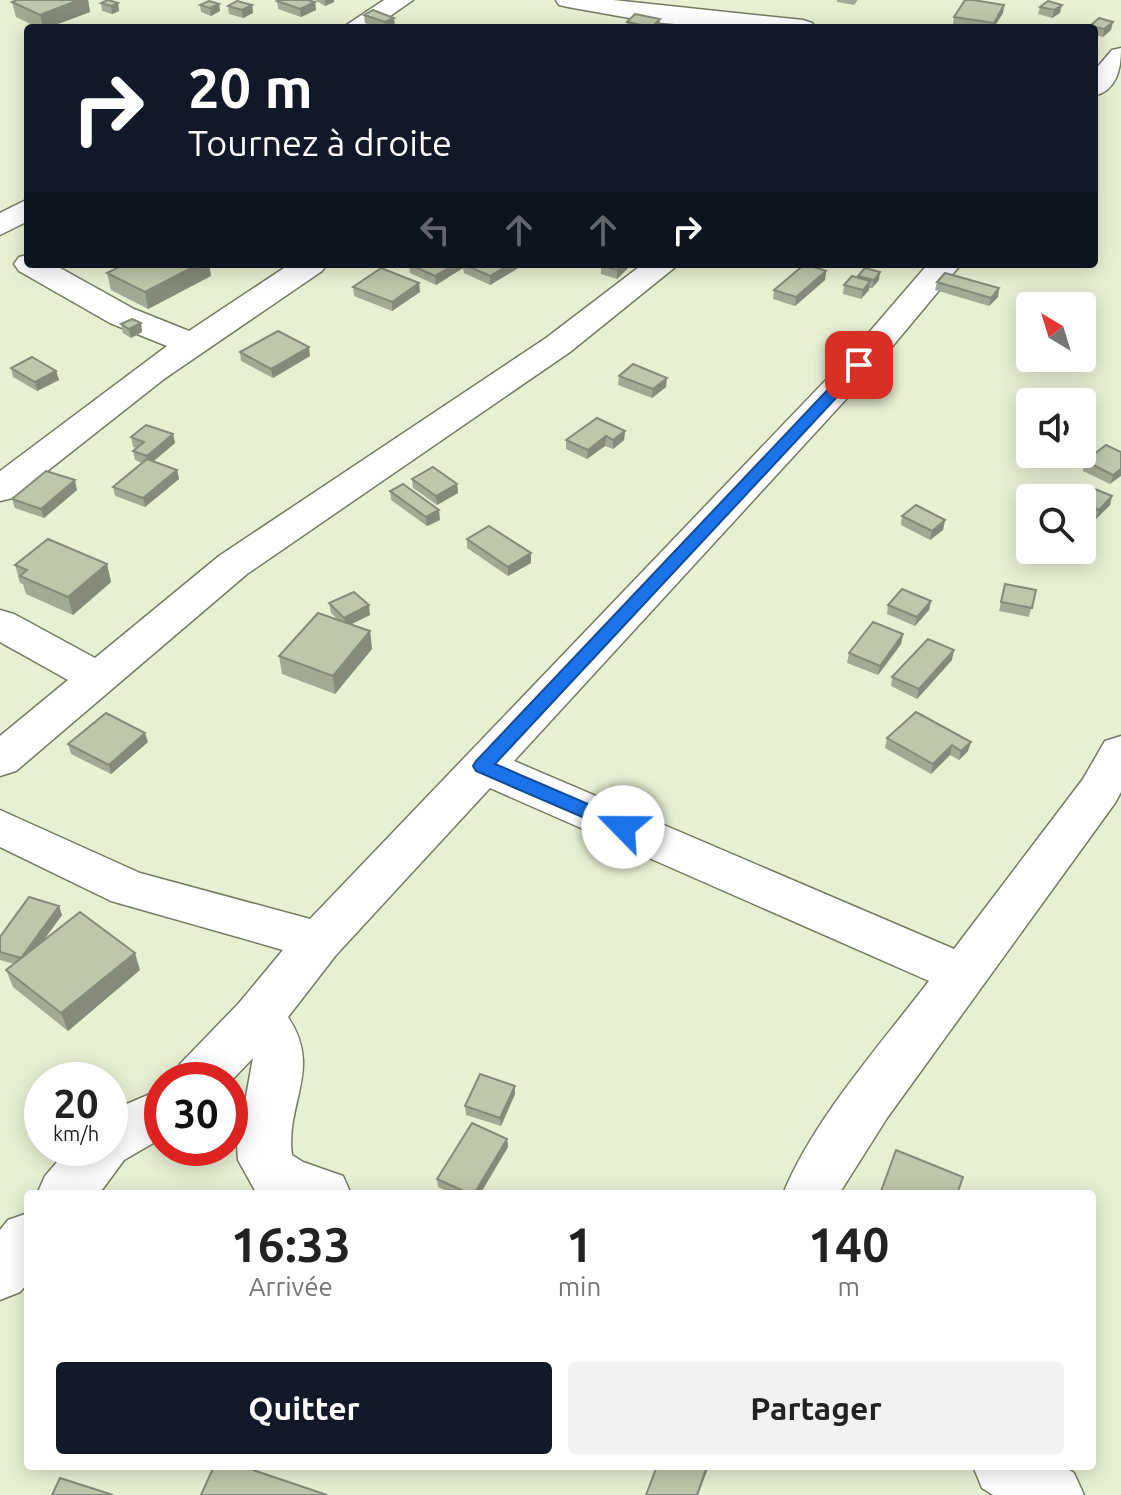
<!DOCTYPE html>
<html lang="fr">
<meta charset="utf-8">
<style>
:root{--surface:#fff;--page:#f2f2f2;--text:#222;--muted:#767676;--accent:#111827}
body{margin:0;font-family:Ubuntu,sans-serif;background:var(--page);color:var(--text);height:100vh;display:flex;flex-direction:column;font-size:30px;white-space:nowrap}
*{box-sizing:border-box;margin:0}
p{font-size:26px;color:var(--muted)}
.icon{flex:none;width:44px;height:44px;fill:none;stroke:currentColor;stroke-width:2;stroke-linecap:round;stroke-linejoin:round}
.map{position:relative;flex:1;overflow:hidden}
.details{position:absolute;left:24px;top:1190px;width:1072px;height:280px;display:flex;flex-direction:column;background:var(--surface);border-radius:8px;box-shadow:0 4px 20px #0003}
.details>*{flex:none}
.banner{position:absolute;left:24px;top:24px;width:1074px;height:244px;border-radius:8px;box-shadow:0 4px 20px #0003;background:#111827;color:#fff;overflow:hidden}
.needle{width:52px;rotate:322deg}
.controls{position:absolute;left:1016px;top:292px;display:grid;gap:16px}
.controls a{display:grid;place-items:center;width:80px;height:80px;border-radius:8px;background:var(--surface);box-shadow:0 4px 20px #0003;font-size:40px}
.speed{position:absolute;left:24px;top:1062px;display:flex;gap:16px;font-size:40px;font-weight:700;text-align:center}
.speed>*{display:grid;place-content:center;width:104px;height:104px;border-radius:50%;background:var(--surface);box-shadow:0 4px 20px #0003;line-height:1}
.speed small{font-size:20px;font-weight:400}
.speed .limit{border:12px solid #d22;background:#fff;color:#111}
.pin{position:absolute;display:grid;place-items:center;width:68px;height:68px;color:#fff;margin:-34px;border-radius:16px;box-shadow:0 4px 12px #0006}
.me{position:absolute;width:88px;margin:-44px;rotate:293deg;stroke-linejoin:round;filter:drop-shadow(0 0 6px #0008)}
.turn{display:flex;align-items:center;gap:28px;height:168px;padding:0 32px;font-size:36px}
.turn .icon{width:104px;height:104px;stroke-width:2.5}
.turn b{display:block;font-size:56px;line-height:68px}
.lanes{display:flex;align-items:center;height:76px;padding:0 32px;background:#0003;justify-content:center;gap:40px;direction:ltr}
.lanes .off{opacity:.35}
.eta{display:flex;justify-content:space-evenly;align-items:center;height:136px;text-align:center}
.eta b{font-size:48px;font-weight:600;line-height:56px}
.primary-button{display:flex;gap:16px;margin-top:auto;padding:16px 32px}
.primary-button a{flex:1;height:92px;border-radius:8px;background:var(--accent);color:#fff;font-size:32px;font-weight:600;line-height:92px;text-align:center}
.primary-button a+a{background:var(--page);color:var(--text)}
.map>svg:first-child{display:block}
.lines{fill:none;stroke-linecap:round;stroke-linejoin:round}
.minor-casing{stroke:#747b61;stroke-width:3}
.minor{fill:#fff;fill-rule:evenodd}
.wall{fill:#a3aa93}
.shaded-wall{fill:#858b78}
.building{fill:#bec6ab;stroke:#858b78;stroke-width:2}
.route{fill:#1a73e8;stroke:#114b97;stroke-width:2}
</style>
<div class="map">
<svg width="1121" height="1495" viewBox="0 0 1121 1495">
<rect width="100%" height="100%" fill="#e8f0d4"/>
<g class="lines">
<defs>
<g id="minor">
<path d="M 384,0 L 413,0 L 373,28 L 342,28 Z"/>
<path d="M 556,0 L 613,0 L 803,20 L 812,23 L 816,28 L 721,28 L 652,22 L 568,7 L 559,5 Z"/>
<path d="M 1121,48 C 1121,69 1117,90 1094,96 L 1094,71 L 1112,50 Z"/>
<path d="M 28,199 L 28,221 L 0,235 L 0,213 Z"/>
<path d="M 28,255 L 28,264 L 53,264 L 134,309 L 189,331 L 290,264 L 327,264 L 322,271 L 164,379 L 13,498 L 0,501 L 0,471 L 167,346 L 110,323 L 19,271 L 14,264 L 19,257 Z"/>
<path d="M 643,264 L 679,264 L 570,352 L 247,574 L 16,771 L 0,776 L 0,736 L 68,680 L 0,642 L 0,610 L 14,614 L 95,658 L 219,556 L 546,338 Z"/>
<path d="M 928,264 L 961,264 L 871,372 L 514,761 L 954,949 L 1083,779 L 1105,741 L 1121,736 L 1121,792 L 1115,803 L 887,1118 L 839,1194 L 783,1194 C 813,1120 880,1045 929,981 L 490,788 L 336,955 L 288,1017 C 323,1069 285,1103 292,1155 L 303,1162 L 343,1176 L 351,1194 L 257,1194 L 238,1160 L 237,1146 L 253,1058 L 230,1082 L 173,1080 L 180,1064 L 239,1003 L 283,950 L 111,901 L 0,847 L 0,810 L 140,873 L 310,919 L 847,358 Z"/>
<path d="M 162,1089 L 162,1138 L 124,1160 L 99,1194 L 37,1194 L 45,1176 L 69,1148 L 110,1148 L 110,1111 Z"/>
<path d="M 28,1213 L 28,1283 L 20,1292 L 0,1300 L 0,1230 L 8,1220 Z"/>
<path d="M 973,1466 L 1063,1466 L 1074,1473 L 1084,1495 L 993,1495 L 982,1488 Z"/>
</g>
</defs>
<!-- minor casing -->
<use href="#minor" class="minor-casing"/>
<!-- minor -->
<use href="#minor" class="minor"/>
</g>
<!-- wall -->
<g class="wall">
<path d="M 17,0 L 88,0 L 90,12 L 47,28 L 39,28 L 16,17 L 12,2 Z"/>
<path d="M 315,0 L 334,0 L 334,2 L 325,6 Z"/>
<path d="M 837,0 L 858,0 L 854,5 L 837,2 Z"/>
<path d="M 277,1 L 315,2 L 316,10 L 301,17 L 278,9 Z"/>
<path d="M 101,3 L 118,3 L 119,11 L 112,14 L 102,11 Z"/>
<path d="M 219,4 L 220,11 L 211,16 L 201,12 L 200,5 Z"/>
<path d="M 252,5 L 253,13 L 243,18 L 229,14 L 228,6 Z"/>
<path d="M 1004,5 L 1003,13 L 994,28 L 974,28 L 953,24 L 954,17 Z"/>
<path d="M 1040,7 L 1060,13 L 1052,18 L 1038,14 Z"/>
<path d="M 364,15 L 395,26 L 391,28 L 379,28 L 365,23 Z"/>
<path d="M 660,19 L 658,28 L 626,28 L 627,22 Z"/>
<path d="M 1090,26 L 1111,30 L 1103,37 L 1094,35 L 1094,28 L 1090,28 Z"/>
<path d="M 125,264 L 209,264 L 211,276 L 148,309 L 111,290 L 107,273 Z"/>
<path d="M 409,264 L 525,264 L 490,285 L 464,273 L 463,268 L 436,285 L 410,273 Z"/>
<path d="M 631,265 L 617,279 L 601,274 L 601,266 Z"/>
<path d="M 826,271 L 825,280 L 795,306 L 773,299 L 774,290 Z"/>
<path d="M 858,276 L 879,280 L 872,288 L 869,288 L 869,290 L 861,299 L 843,294 L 844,285 L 858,278 Z"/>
<path d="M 937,282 L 999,288 L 998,297 L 989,306 L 935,290 Z"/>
<path d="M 419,283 L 420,292 L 392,311 L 354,296 L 353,287 Z"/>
<path d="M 141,323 L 142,332 L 131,338 L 123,333 L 121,324 Z"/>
<path d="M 240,352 L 310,356 L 273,378 L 241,361 Z"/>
<path d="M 11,368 L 56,371 L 59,380 L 37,391 L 13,377 Z"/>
<path d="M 619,376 L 666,387 L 652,398 L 618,385 Z"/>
<path d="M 625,431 L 624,440 L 613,449 L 605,446 L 587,459 L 566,449 L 566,440 Z"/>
<path d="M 173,434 L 175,443 L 154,461 L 177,470 L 179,479 L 145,507 L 115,496 L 113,487 L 142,463 L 135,460 L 133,451 L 137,448 L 133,447 L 131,437 Z"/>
<path d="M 1121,452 L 1110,484 L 1083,471 L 1085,461 Z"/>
<path d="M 412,479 L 457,484 L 458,493 L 437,505 L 413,488 Z"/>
<path d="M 77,490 L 44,518 L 15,508 L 12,499 Z"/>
<path d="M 390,491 L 440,520 L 427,526 L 391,500 Z"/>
<path d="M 1112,496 L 1110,505 L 1096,519 L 1082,513 L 1082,498 Z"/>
<path d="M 902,516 L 945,520 L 943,530 L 930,540 L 901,525 Z"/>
<path d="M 467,539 L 531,553 L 531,563 L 508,576 L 467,548 Z"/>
<path d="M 107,564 L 111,582 L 73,615 L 26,594 L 23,584 L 20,583 L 15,565 Z"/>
<path d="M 1005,584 L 1036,590 L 1029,617 L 999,611 Z"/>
<path d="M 931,601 L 929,610 L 915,626 L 887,614 L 888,605 Z"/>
<path d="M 329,603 L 370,615 L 350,625 L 370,631 L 372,649 L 335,694 L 282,674 L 279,656 L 339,621 L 331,613 Z"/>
<path d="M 903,634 L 901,644 L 878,675 L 847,663 L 849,653 Z"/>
<path d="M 952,660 L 917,699 L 891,686 L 892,677 Z"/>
<path d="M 887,738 L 971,742 L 968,751 L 959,760 L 950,755 L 931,774 L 885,748 Z"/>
<path d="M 148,742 L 111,774 L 71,754 L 68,744 Z"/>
<path d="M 59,906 L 62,915 L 43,941 L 140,970 L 68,1031 L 13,987 L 6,970 L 14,964 L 0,960 L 0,937 Z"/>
<path d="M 515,1086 L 515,1094 L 501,1126 L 466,1115 L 465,1106 Z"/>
<path d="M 507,1139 L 508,1147 L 480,1194 L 453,1194 L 438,1187 L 437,1179 Z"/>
</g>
<!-- shaded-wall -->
<g class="shaded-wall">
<path d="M 79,0 L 88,0 L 90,12 L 47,28 L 43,28 L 40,15 Z"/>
<path d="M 325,0 L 334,0 L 334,2 L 325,6 Z"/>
<path d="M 315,2 L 316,10 L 301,17 L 300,9 Z"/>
<path d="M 118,3 L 119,11 L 112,14 L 111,6 Z"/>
<path d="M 219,4 L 220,11 L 211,16 L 210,8 Z"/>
<path d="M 252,5 L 253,13 L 243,18 L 242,10 Z"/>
<path d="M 1004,5 L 1003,13 L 993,28 L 994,23 Z"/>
<path d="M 1062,5 L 1060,13 L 1052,18 L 1054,10 Z"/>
<path d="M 394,18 L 395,26 L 391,28 L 385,28 L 385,22 Z"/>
<path d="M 660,19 L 659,27 L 652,28 L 652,27 Z"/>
<path d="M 1113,22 L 1111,30 L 1103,37 L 1104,29 Z"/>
<path d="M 199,264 L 209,264 L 211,276 L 148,309 L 145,292 Z"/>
<path d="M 455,264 L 463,264 L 463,268 L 436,285 L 435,276 Z"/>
<path d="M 510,264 L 525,264 L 490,285 L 490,276 Z"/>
<path d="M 623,264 L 631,264 L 631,265 L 617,279 L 617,270 Z"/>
<path d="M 826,271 L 825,280 L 795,306 L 796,297 Z"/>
<path d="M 880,272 L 879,280 L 872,288 L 874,280 Z"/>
<path d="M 870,281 L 869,290 L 861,299 L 863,290 Z"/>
<path d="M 419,283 L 420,292 L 392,311 L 392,302 Z"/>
<path d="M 999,288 L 998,297 L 989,306 L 991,298 Z"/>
<path d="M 141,323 L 142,332 L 131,338 L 129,329 Z"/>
<path d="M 309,347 L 310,356 L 273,378 L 271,369 Z"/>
<path d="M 56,371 L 59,380 L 37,391 L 35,382 Z"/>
<path d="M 667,378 L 666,387 L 652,398 L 653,389 Z"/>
<path d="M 625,431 L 624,440 L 613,449 L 613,440 Z"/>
<path d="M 173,434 L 175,443 L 149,465 L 147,456 Z"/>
<path d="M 606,436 L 605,446 L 587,459 L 588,450 Z"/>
<path d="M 1121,469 L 1121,476 L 1110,484 L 1113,475 Z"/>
<path d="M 177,470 L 179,479 L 145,507 L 143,498 Z"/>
<path d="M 75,480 L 77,490 L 44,518 L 41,509 Z"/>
<path d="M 457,484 L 458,493 L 437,505 L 436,496 Z"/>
<path d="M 1112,496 L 1110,505 L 1096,519 L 1099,510 Z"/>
<path d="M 439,510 L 440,520 L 427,526 L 426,517 Z"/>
<path d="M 945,520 L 943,530 L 930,540 L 932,531 Z"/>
<path d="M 531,553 L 531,563 L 508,576 L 508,567 Z"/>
<path d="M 107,564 L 111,582 L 73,615 L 68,597 Z"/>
<path d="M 931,601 L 929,610 L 915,626 L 917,617 Z"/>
<path d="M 369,605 L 370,615 L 345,627 L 344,618 Z"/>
<path d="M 370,631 L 372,649 L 335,694 L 333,676 Z"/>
<path d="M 903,634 L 901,644 L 878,675 L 880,666 Z"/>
<path d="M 954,650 L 952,660 L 917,699 L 919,689 Z"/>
<path d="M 145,733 L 148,742 L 111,774 L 109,765 Z"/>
<path d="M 971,742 L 968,751 L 959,760 L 961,751 Z"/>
<path d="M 952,745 L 950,755 L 931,774 L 933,764 Z"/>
<path d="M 59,906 L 62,915 L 24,967 L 21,958 Z"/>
<path d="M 135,953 L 140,970 L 68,1031 L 61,1013 Z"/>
<path d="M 515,1086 L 515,1094 L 501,1126 L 500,1118 Z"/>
<path d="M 507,1139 L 508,1147 L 480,1194 L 474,1194 Z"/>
<path d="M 707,1466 L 709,1466 L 698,1495 L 697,1495 Z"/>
</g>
<!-- building -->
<g class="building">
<path d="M 17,0 L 79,0 L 40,15 L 12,2 Z"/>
<path d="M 108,0 L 118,3 L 111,6 L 101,3 Z"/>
<path d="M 279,0 L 308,0 L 315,2 L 300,9 L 277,1 Z"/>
<path d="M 965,0 L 973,0 L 1004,5 L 994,23 L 954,17 Z"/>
<path d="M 209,1 L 219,4 L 210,8 L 200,5 Z"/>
<path d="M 237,1 L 252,5 L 242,10 L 228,6 Z"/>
<path d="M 1048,1 L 1062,5 L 1054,10 L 1040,7 Z"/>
<path d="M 373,10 L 394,18 L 385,22 L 364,15 Z"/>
<path d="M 635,14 L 660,19 L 652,27 L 627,22 Z"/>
<path d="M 1099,18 L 1113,22 L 1104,29 L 1090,26 Z"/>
<path d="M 125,264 L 199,264 L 145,292 L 107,273 Z"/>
<path d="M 409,264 L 455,264 L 435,276 Z"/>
<path d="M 463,264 L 510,264 L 490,276 Z"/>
<path d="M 603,264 L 623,264 L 617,270 L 601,266 Z"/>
<path d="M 805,264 L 826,271 L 796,297 L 774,290 Z"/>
<path d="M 381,268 L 419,283 L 392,302 L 353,287 Z"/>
<path d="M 865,268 L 880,272 L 874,280 L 858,276 Z"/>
<path d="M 945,273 L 999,288 L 991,298 L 937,282 Z"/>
<path d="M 852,276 L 870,281 L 863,290 L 844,285 Z"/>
<path d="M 132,319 L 141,323 L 129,329 L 121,324 Z"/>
<path d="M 278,331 L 309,347 L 271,369 L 240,352 Z"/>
<path d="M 32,357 L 56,371 L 35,382 L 11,368 Z"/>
<path d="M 633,364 L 667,378 L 653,389 L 619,376 Z"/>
<path d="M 597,418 L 625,431 L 613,440 L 606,436 L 588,450 L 566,440 Z"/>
<path d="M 146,425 L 173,434 L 147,456 L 133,451 L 144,442 L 131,437 Z"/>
<path d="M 1106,445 L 1121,452 L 1121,469 L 1113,475 L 1085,461 Z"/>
<path d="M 147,459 L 177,470 L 143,498 L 113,487 Z"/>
<path d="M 433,467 L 457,484 L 436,496 L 412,479 Z"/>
<path d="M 46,471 L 75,480 L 41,509 L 12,499 Z"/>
<path d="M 403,484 L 439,510 L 426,517 L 390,491 Z"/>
<path d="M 1090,487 L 1112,496 L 1099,510 L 1082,502 L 1082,498 L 1080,498 Z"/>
<path d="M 916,505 L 945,520 L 932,531 L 902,516 Z"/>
<path d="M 489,526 L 531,553 L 508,567 L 467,539 Z"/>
<path d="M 48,539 L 107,564 L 68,597 L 20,576 L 27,570 L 15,565 Z"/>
<path d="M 1005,584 L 1036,590 L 1032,608 L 1001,602 Z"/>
<path d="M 902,589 L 931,601 L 917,617 L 888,605 Z"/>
<path d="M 354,592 L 369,605 L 344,618 L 329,603 Z"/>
<path d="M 318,613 L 370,631 L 333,676 L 279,656 Z"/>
<path d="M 873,622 L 903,634 L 880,666 L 849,653 Z"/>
<path d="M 928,639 L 954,650 L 919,689 L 892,677 Z"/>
<path d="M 916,712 L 971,742 L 961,751 L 952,745 L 933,764 L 887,738 Z"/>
<path d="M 106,713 L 145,733 L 109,765 L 68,744 Z"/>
<path d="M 29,897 L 59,906 L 21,958 L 0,952 L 0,937 Z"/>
<path d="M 80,912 L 135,953 L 61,1013 L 6,970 Z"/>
<path d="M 480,1074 L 515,1086 L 500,1118 L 465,1106 Z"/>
<path d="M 472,1123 L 507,1139 L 474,1194 L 470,1194 L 437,1179 Z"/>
<path d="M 896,1150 L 963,1177 L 957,1194 L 880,1194 Z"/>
<path d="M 214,1466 L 241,1466 L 327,1495 L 201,1495 Z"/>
<path d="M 657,1466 L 707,1466 L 697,1495 L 646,1495 Z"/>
<path d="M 60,1478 L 113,1495 L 52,1495 Z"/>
</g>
<!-- route -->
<path class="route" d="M 859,361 L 866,365 L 864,368 L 495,764 L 630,822 L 633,827 L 630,832 L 617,832 L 476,771 L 473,766 L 476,761 L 854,362 Z"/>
</svg>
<div class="controls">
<a><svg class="needle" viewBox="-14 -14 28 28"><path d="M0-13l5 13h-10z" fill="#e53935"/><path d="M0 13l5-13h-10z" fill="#767676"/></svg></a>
<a><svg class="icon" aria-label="sound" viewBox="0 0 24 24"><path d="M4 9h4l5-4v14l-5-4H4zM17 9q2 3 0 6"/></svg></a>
<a><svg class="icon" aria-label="search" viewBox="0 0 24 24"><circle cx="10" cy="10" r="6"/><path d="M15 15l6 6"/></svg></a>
</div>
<div class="speed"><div>20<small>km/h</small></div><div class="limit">30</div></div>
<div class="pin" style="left:859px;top:365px;background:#d93025"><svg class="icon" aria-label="arrive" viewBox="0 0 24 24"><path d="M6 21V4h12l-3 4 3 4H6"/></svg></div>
<svg class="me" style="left:623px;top:827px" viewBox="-20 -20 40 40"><circle r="19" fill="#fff"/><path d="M0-13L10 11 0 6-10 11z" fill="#1a73e8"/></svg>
<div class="banner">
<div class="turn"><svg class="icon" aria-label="right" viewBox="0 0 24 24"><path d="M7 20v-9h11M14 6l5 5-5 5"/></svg><div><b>20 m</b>Tournez à droite</div></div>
<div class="lanes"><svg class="icon off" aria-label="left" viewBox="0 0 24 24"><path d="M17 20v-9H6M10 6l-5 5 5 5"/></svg><svg class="icon off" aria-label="ahead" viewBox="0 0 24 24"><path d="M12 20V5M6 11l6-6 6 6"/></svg><svg class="icon off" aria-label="ahead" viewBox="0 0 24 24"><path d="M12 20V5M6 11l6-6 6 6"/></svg><svg class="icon" aria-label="right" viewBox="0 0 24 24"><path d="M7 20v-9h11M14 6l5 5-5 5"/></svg></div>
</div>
<section class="details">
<div class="eta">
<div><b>16:33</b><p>Arrivée</p></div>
<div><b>1</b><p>min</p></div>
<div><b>140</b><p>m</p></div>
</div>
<div class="primary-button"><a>Quitter</a><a>Partager</a></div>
</section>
</div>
